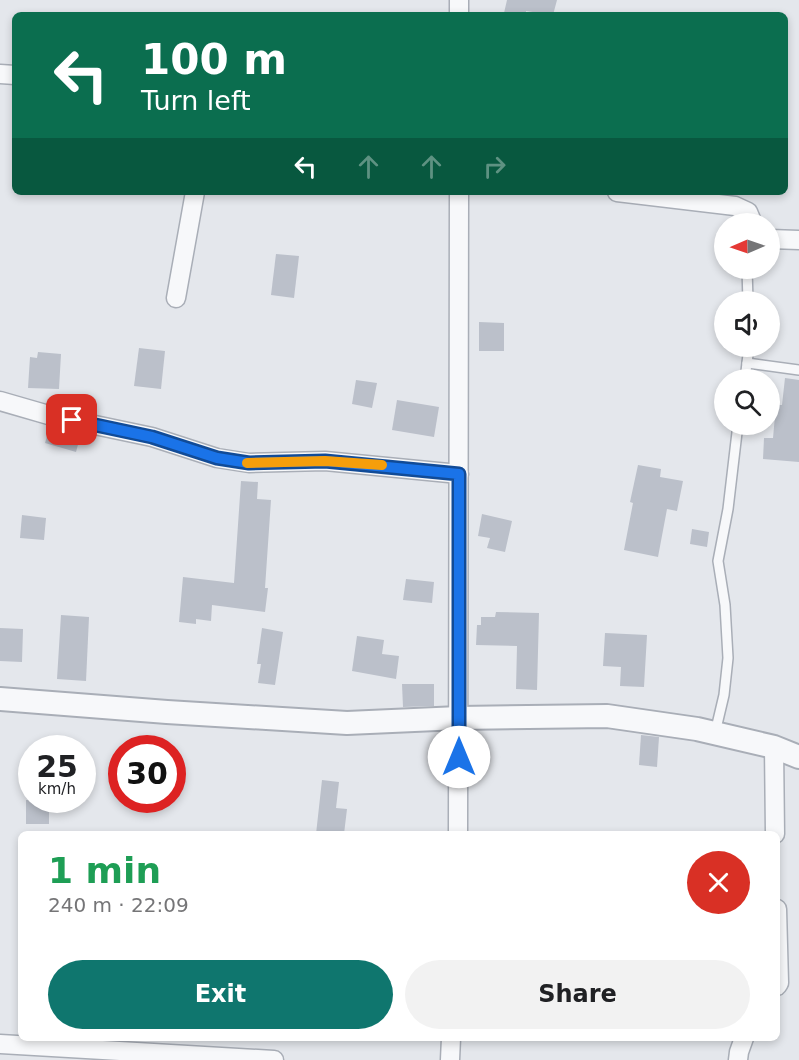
<!DOCTYPE html>
<meta charset="utf-8">
<style>
:root{--surface:#fff;--page:#f2f2f2;--text:#202124;--muted:#757577;--accent:#0f766e}
body{margin:0;font-family:"DejaVu Sans",sans-serif;background:var(--page);color:var(--text);height:100vh;display:flex;flex-direction:column;font-size:22px;white-space:nowrap}
*{box-sizing:border-box;margin:0}
p{font-size:20px;color:var(--muted)}
.icon{flex:none;width:33px;height:33px;fill:none;stroke:currentColor;stroke-width:2;stroke-linecap:round;stroke-linejoin:round}
.map{position:relative;flex:1;overflow:hidden}
.details{position:absolute;left:18px;top:831px;width:762px;height:210px;display:flex;flex-direction:column;background:var(--surface);border-radius:9px;box-shadow:0 3px 9px #0003}
.details>*{flex:none}
.guide{position:absolute;left:12px;top:12px;width:776px;height:183px;border-radius:9px;box-shadow:0 3px 9px #0003;background:#0b6e4f;color:#fff;overflow:hidden}
.needle{width:39px;rotate:268deg}
.fabs{position:absolute;left:714px;top:213px;display:grid;gap:12px}
.fabs a{display:grid;place-items:center;width:66px;height:66px;border-radius:50%;background:var(--surface);box-shadow:0 3px 9px #0003;font-size:30px}
.speed{position:absolute;left:18px;top:735px;display:flex;gap:12px;font-size:30px;font-weight:700;text-align:center}
.speed>*{display:grid;place-content:center;width:78px;height:78px;border-radius:50%;background:var(--surface);box-shadow:0 3px 9px #0003;line-height:1}
.speed small{font-size:15px;font-weight:400}
.speed .limit{border:9px solid #d22;background:#fff;color:#111}
.pin{position:absolute;display:grid;place-items:center;width:51px;height:51px;color:#fff;margin:-26px;border-radius:12px;box-shadow:0 3px 9px #0006}
.me{position:absolute;width:66px;margin:-33px;rotate:0deg;stroke-linejoin:round;filter:drop-shadow(0 0 4px #0008)}
.turn{display:flex;align-items:center;gap:21px;height:126px;padding:0 30px;font-size:27px}
.turn .icon{width:78px;height:78px;stroke-width:2.5}
.turn b{display:block;font-size:42px;line-height:51px}
.lanes{display:flex;align-items:center;height:57px;padding:0 30px;background:#0003;justify-content:center;gap:30px;direction:ltr}
.lanes .off{opacity:.35}
.round{display:grid;place-items:center;flex:none;width:63px;height:63px;border-radius:32px;background:var(--page)}
.overview{display:flex;align-items:center;justify-content:space-between;height:102px;padding:0 30px}
h1{font-size:36px;font-weight:600;line-height:45px;color:#1e9e55}
.cta{display:flex;gap:12px;margin-top:auto;padding:12px 30px}
.cta a{flex:1;height:69px;border-radius:36px;background:var(--accent);color:#fff;font-size:24px;font-weight:600;line-height:69px;text-align:center}
.cta a+a{background:var(--page);color:var(--text)}
.map>svg:first-child{display:block}
.building{fill:#bbc0ca}
.lines{fill:none;stroke-linecap:round;stroke-linejoin:round}
.service-casing{stroke:#a9aeb7;stroke-width:12}
.minor-casing{stroke:#a9aeb7;stroke-width:21}
.tertiary-casing{stroke:#a9aeb7;stroke-width:26}
.service{stroke:#f7f8fa;stroke-width:9}
.minor{stroke:#f7f8fa;stroke-width:18}
.tertiary{stroke:#f7f8fa;stroke-width:22}
.route-casing{stroke:#114b97;stroke-width:15}
.route{stroke:#1a73e8;stroke-width:10}
.slow{stroke:#f59e0b;stroke-width:10}
</style>
<div class="map">
<svg width="799" height="1060" viewBox="0 0 799 1060">
<rect width="100%" height="100%" fill="#e4e7ec"/>
<!-- building -->
<g class="building">
<path d="M 507,0 L 557,0 L 553,15 L 526,11 L 526,15 L 504,13 Z"/>
<path d="M 276,254 L 299,256 L 294,298 L 271,295 Z"/>
<path d="M 479,322 L 504,323 L 504,351 L 479,351 Z"/>
<path d="M 139,348 L 165,351 L 161,389 L 134,386 Z"/>
<path d="M 38,352 L 61,354 L 59,389 L 28,388 L 30,357 L 37,358 Z"/>
<path d="M 785,378 L 799,380 L 799,462 L 763,459 L 764,438 L 773,438 L 776,405 L 782,405 Z"/>
<path d="M 356,380 L 377,383 L 372,408 L 352,404 Z"/>
<path d="M 397,400 L 439,407 L 434,437 L 392,430 Z"/>
<path d="M 49,429 L 80,437 L 76,452 L 45,443 Z"/>
<path d="M 638,465 L 661,469 L 660,477 L 683,481 L 677,511 L 667,509 L 658,557 L 624,550 L 633,503 L 630,502 Z"/>
<path d="M 241,481 L 258,482 L 257,499 L 271,500 L 265,588 L 268,588 L 265,612 L 212,605 L 211,621 L 196,619 L 196,624 L 179,622 L 183,577 L 234,583 Z"/>
<path d="M 482,514 L 512,521 L 505,552 L 487,548 L 490,538 L 478,536 Z"/>
<path d="M 22,515 L 46,518 L 44,540 L 20,538 Z"/>
<path d="M 692,529 L 709,532 L 707,547 L 690,544 Z"/>
<path d="M 406,579 L 434,582 L 432,603 L 403,600 Z"/>
<path d="M 496,612 L 539,613 L 537,690 L 516,689 L 517,646 L 476,645 L 477,625 L 481,625 L 481,617 L 495,617 Z"/>
<path d="M 61,615 L 89,617 L 86,681 L 57,679 Z"/>
<path d="M 0,628 L 23,629 L 22,662 L 0,661 Z"/>
<path d="M 262,628 L 283,632 L 275,685 L 258,683 L 261,664 L 257,664 Z"/>
<path d="M 605,633 L 647,635 L 644,687 L 620,686 L 621,667 L 603,666 Z"/>
<path d="M 357,636 L 384,640 L 382,654 L 399,656 L 396,679 L 352,671 Z"/>
<path d="M 402,684 L 434,684 L 434,706 L 403,707 Z"/>
<path d="M 641,735 L 659,737 L 657,767 L 639,765 Z"/>
<path d="M 322,780 L 339,782 L 336,808 L 347,809 L 344,834 L 316,834 Z"/>
<rect x="26" y="800" width="23" height="24"/>
</g>
<g class="lines">
<defs>
<g id="service">
<path d="M 747,268 L 748,302"/>
<path d="M 747,363 L 799,370"/>
<path d="M 745,380 L 749,346"/>
<path d="M 715,733 L 724,695 L 728,658 L 725,605 L 718,561 L 728,509 L 738,424"/>
</g>
<g id="minor">
<path d="M 459,0 L 459,15"/>
<path d="M 0,74 L 15,75"/>
<path d="M 617,192 L 735,206 L 748,212 L 753,224"/>
<path d="M 770,239 L 799,240"/>
<path d="M 176,298 L 195,192"/>
<path d="M 0,401 L 52,416 L 152,437 L 217,458 L 249,463 L 325,461 L 459,474"/>
<path d="M 774,747 L 775,834"/>
<path d="M 458,834 L 459,192"/>
<path d="M 777,909 L 779,983 L 777,986"/>
<path d="M 0,1044 L 274,1060"/>
<path d="M 450,1060 L 451,1038"/>
<path d="M 738,1060 L 739,1052 L 744,1038"/>
</g>
<path id="tertiary" d="M 0,699 L 167,712 L 347,723 L 459,718 L 607,716 L 697,729 L 774,747 L 799,757"/>
</defs>
<!-- service casing -->
<use href="#service" class="service-casing"/>
<!-- minor casing -->
<use href="#minor" class="minor-casing"/>
<!-- tertiary casing -->
<use href="#tertiary" class="tertiary-casing"/>
<!-- service -->
<use href="#service" class="service"/>
<!-- minor -->
<use href="#minor" class="minor"/>
<!-- tertiary -->
<use href="#tertiary" class="tertiary"/>
</g>
<g class="lines">
<defs>
<path id="route" d="M 72,420 L 152,437 L 217,458 L 249,463 L 325,461 L 459,474 L 459,757"/>
</defs>
<!-- route casing -->
<use href="#route" class="route-casing"/>
<!-- route -->
<use href="#route" class="route"/>
<!-- slow -->
<path class="slow" d="M 247,463 L 325,461 L 382,465"/>
</g>
</svg>
<div class="fabs">
<a><svg class="needle" viewBox="-14 -14 28 28"><path d="M0-13l5 13h-10z" fill="#e53935"/><path d="M0 13l5-13h-10z" fill="#757577"/></svg></a>
<a><svg class="icon" aria-label="sound" viewBox="0 0 24 24"><path d="M4 9h4l5-4v14l-5-4H4zM17 9q2 3 0 6"/></svg></a>
<a><svg class="icon" aria-label="search" viewBox="0 0 24 24"><circle cx="10" cy="10" r="6"/><path d="M15 15l6 6"/></svg></a>
</div>
<div class="speed"><div>25<small>km/h</small></div><div class="limit">30</div></div>
<div class="pin" style="left:72px;top:420px;background:#d93025"><svg class="icon" aria-label="arrive" viewBox="0 0 24 24"><path d="M6 21V4h12l-3 4 3 4H6"/></svg></div>
<svg class="me" style="left:459px;top:757px" viewBox="-20 -20 40 40"><circle r="19" fill="#fff"/><path d="M0-13L10 11 0 6-10 11z" fill="#1a73e8"/></svg>
<div class="guide">
<div class="turn"><svg class="icon" aria-label="left" viewBox="0 0 24 24"><path d="M17 20v-9H6M10 6l-5 5 5 5"/></svg><div><b>100 m</b>Turn left</div></div>
<div class="lanes"><svg class="icon" aria-label="left" viewBox="0 0 24 24"><path d="M17 20v-9H6M10 6l-5 5 5 5"/></svg><svg class="icon off" aria-label="ahead" viewBox="0 0 24 24"><path d="M12 20V5M6 11l6-6 6 6"/></svg><svg class="icon off" aria-label="ahead" viewBox="0 0 24 24"><path d="M12 20V5M6 11l6-6 6 6"/></svg><svg class="icon off" aria-label="right" viewBox="0 0 24 24"><path d="M7 20v-9h11M14 6l5 5-5 5"/></svg></div>
</div>
<section class="details">
<div class="overview"><div><h1>1 min</h1><p>240 m · 22:09</p></div><a class="round" style="background:#d93025;color:#fff"><svg class="icon" aria-label="close" viewBox="0 0 24 24"><path d="M6 6l12 12M18 6L6 18"/></svg></a></div>
<div class="cta"><a>Exit</a><a>Share</a></div>
</section>
</div>
